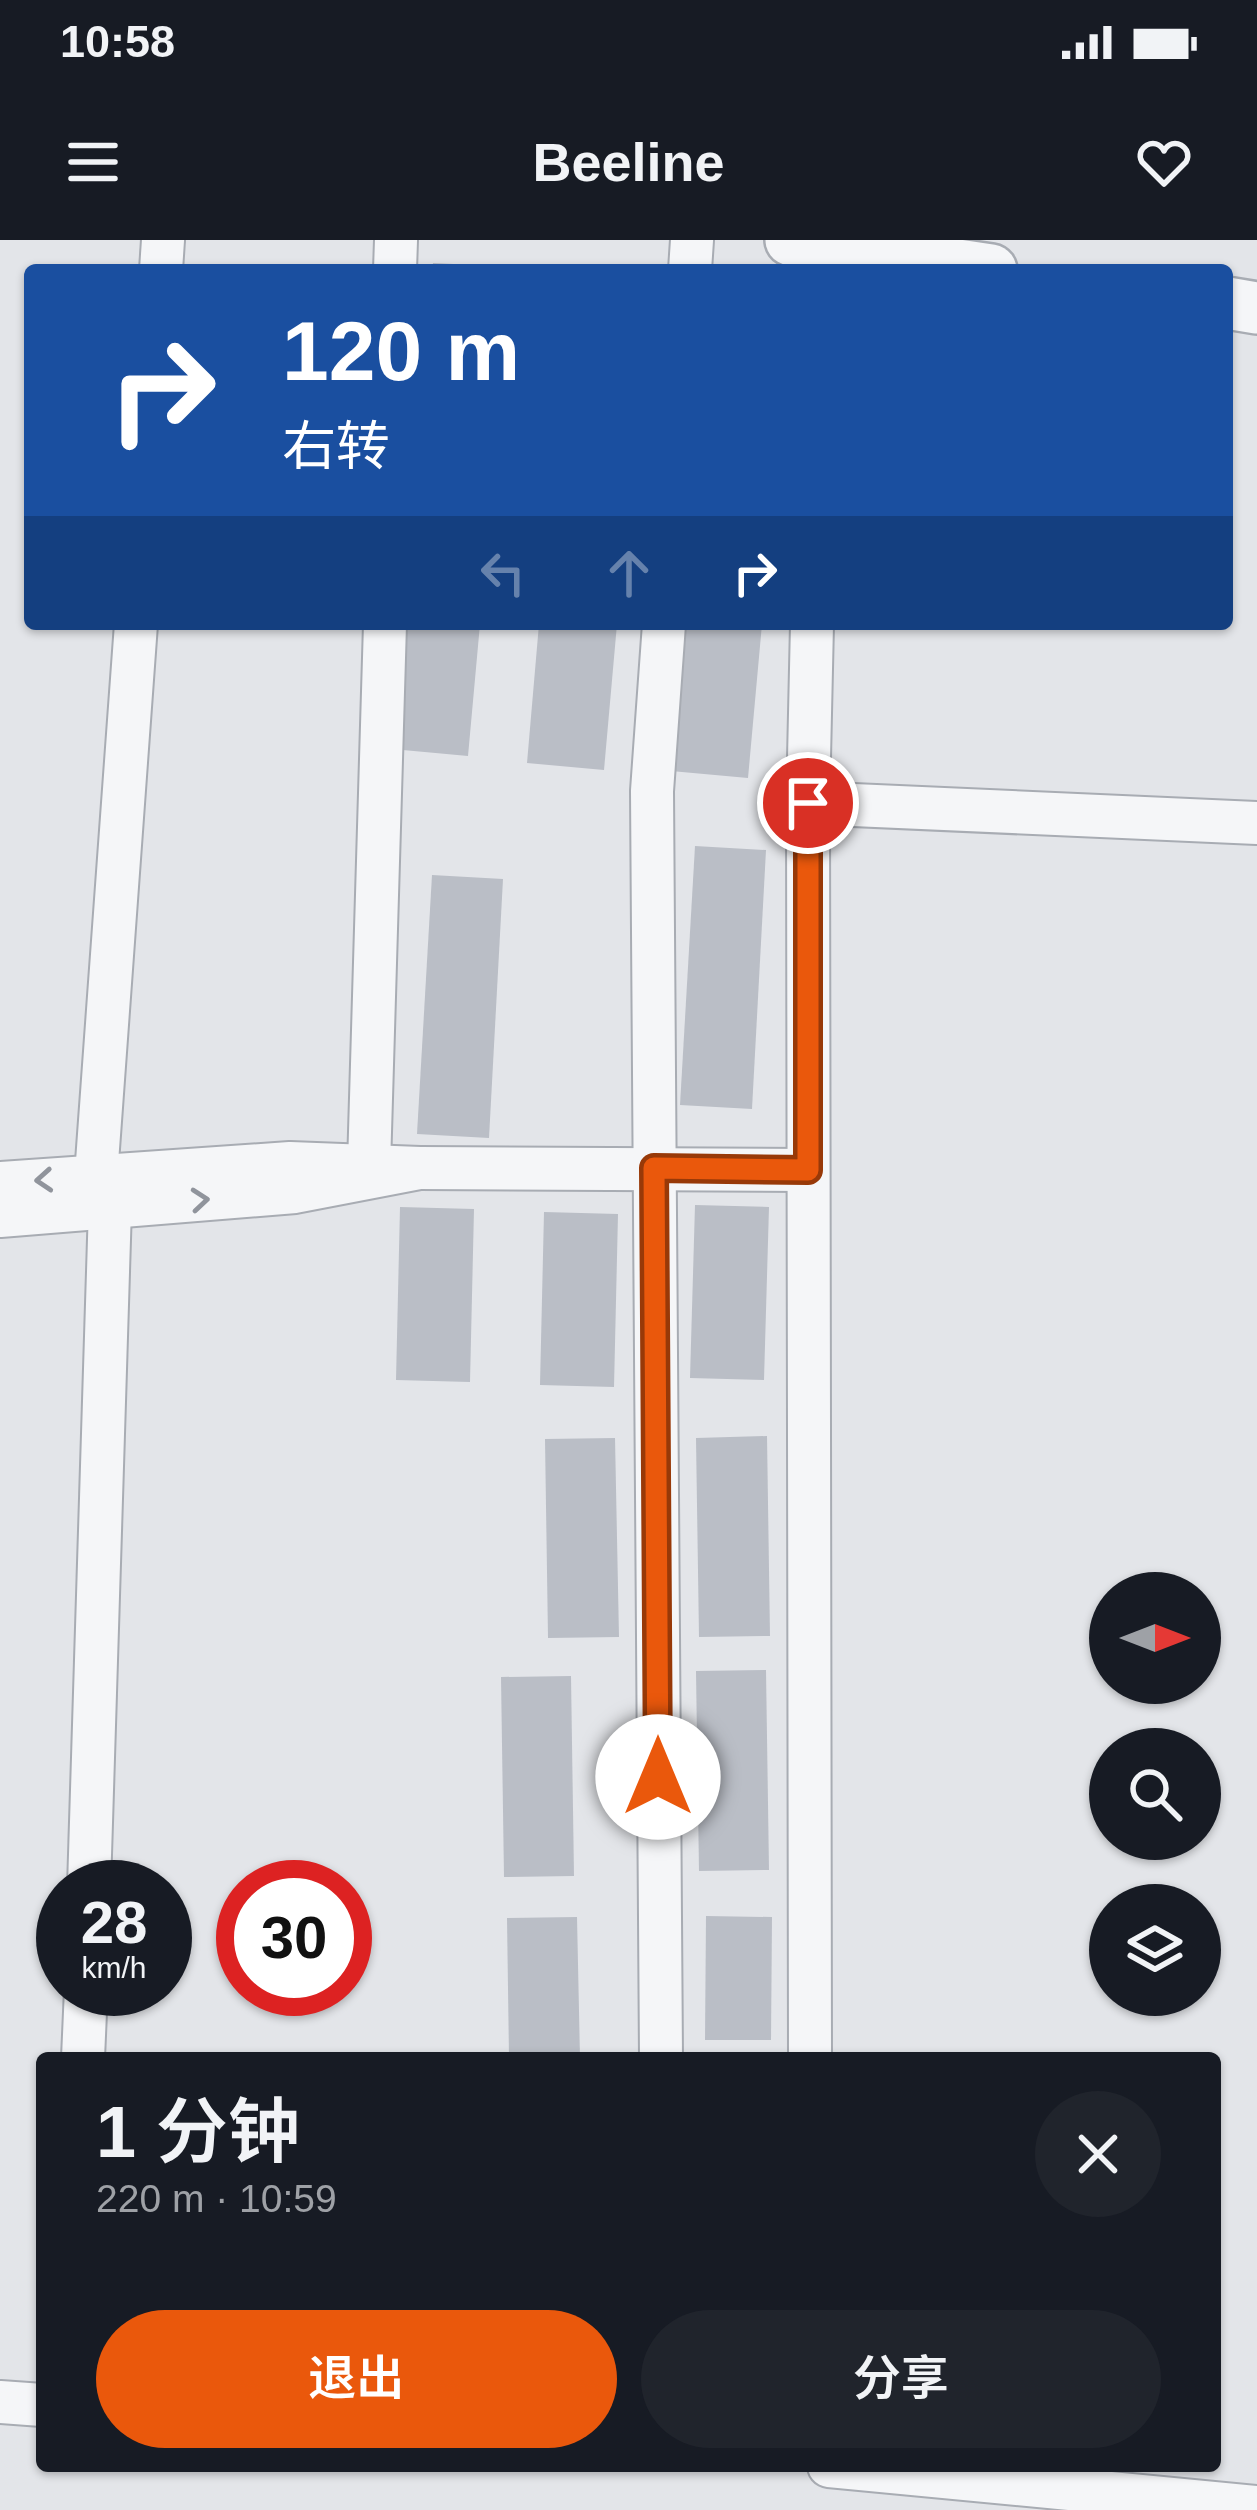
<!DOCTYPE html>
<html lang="zh">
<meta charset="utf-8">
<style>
:root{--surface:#171b24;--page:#20242c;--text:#f1f3f6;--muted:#9ea1a6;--accent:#ea580c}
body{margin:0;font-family:Helvetica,"Noto Sans SC",sans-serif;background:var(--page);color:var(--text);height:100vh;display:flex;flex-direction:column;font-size:45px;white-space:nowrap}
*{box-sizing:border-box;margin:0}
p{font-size:39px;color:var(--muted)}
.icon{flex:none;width:66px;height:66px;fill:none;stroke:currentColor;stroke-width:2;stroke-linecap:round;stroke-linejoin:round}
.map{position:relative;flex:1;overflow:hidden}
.drawer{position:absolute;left:36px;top:1812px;width:1185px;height:420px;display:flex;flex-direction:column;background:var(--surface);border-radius:12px;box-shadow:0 3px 9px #0004}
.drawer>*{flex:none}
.hud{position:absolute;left:24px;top:24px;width:1209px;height:366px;border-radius:12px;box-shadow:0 3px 9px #0004;background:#1a4fa0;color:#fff;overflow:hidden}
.needle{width:78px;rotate:90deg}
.fabs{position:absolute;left:1089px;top:1332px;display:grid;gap:24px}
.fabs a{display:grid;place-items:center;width:132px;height:132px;border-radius:50%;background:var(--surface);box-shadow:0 3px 9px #0004;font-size:60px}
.speed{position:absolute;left:36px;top:1620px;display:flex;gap:24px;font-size:60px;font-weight:700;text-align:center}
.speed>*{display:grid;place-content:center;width:156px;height:156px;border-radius:50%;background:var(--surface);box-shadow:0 3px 9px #0004;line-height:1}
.speed small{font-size:30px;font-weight:400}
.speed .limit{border:18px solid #d22;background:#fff;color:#111}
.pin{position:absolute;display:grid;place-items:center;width:102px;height:102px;color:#fff;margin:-51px;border:6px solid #fff;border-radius:50%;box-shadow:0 3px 12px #0007}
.me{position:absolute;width:132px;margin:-66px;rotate:0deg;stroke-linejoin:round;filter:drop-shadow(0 0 9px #0008)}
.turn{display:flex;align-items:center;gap:42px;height:252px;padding:0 60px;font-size:54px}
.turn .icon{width:156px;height:156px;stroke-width:2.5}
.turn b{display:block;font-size:84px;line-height:102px}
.lanes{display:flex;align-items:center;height:114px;padding:0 60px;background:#0003;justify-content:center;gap:60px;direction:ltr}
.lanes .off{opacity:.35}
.round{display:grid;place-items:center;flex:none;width:126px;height:126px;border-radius:63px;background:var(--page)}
.head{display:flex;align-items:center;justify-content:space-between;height:204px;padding:0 60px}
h1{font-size:72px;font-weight:600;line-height:90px}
.button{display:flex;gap:24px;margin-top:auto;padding:24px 60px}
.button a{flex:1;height:138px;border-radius:72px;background:var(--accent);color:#fff;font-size:48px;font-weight:600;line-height:138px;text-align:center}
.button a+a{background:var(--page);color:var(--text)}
.status{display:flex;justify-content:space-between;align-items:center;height:84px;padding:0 60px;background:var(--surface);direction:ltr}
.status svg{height:33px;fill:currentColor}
header{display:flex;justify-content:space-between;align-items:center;height:156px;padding:0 60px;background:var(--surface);font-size:54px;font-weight:600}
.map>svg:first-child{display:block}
.building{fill:#babec6}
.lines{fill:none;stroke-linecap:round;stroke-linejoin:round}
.minor-casing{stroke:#a8acb3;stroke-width:46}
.tertiary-casing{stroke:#a8acb3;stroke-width:56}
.minor{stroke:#f5f6f8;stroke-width:42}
.tertiary{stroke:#f5f6f8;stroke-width:51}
.oneway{stroke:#90949c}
.route-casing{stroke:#983908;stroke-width:30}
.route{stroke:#ea580c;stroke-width:21}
</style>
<div class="status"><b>10:58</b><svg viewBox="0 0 49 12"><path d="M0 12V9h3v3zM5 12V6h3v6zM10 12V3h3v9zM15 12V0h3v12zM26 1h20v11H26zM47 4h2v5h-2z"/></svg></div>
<header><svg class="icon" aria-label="menu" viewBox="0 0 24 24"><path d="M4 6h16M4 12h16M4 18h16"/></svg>Beeline<svg class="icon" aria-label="heart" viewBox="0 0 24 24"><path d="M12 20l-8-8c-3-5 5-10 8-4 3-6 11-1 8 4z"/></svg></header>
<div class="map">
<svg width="1257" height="2270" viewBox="0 0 1257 2270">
<rect width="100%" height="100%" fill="#e3e5e9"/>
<!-- building -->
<g class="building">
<path d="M 433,23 L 494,26 L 494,30 L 432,30 Z"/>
<path d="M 402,384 L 480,384 L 468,516 L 392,509 Z"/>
<path d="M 539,384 L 617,384 L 604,530 L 527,523 Z"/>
<path d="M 684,384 L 762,384 L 748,538 L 671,531 Z"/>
<path d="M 695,606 L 766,610 L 752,869 L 680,865 Z"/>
<path d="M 432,635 L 503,639 L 489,898 L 417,894 Z"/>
<path d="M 695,965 L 769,967 L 764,1140 L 690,1138 Z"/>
<path d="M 400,967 L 474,969 L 470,1142 L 396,1140 Z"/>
<path d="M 544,972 L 618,974 L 614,1147 L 540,1145 Z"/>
<path d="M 767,1196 L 770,1396 L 699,1397 L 696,1198 Z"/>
<path d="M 615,1198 L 619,1397 L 548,1398 L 545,1199 Z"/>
<path d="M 766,1430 L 769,1630 L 699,1631 L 696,1431 Z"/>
<path d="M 571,1436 L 574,1636 L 504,1637 L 501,1437 Z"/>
<path d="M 706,1676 L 772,1677 L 771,1800 L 705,1800 Z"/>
<path d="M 577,1677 L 580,1818 L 509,1818 L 507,1678 Z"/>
</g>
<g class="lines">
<defs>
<g id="minor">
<path d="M 161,30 L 163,0"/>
<path d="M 395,30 L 396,0"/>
<path d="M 690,30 L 692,0"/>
<path d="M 808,563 L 1257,583"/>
<path d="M 369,926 L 385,384"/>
<path d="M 420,928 L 807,930"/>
<path d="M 96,936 L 136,384"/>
<path d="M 0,943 L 290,923 L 420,928 L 295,952 L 0,976"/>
<path d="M 89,1647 L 110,967"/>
<path d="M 83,1818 L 86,1749"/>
<path d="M 661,1818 L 652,551 L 664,384"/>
<path d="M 810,1818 L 808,563 L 812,384"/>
<path d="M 0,2162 L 42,2165"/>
<path d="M 829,2226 L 1257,2267"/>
</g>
<g id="tertiary">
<path d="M 791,0 L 991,30"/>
<path d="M 1227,63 L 1257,68"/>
</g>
</defs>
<!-- minor casing -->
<use href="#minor" class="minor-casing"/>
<!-- tertiary casing -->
<use href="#tertiary" class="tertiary-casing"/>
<!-- minor -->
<use href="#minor" class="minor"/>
<!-- tertiary -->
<use href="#tertiary" class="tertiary"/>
</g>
<!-- one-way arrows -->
<defs><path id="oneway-chevron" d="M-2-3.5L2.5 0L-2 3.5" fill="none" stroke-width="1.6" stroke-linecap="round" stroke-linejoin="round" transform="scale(3)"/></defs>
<g class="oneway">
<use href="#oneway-chevron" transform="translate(44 940) rotate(176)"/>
<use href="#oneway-chevron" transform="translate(200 960) rotate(-5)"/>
</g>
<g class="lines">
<defs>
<path id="route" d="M 658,1537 L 654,928 L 808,930 L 808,563"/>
</defs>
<!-- route casing -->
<use href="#route" class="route-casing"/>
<!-- route -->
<use href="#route" class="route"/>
</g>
</svg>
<div class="fabs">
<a><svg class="needle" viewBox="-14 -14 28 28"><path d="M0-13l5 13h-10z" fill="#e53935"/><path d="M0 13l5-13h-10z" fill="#9ea1a6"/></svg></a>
<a><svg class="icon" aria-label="search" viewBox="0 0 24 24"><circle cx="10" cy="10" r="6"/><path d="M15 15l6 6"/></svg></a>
<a><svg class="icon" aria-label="layers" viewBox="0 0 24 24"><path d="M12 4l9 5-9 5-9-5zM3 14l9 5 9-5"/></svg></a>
</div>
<div class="speed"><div>28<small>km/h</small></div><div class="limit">30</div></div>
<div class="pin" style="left:808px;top:563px;background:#d93025"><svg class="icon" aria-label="arrive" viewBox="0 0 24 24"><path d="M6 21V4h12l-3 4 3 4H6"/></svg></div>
<svg class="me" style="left:658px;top:1537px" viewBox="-20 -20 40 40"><circle r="19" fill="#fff"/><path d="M0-13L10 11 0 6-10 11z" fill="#ea580c"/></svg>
<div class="hud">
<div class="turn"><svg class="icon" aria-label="right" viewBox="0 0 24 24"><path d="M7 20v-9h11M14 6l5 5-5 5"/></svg><div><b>120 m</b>右转</div></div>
<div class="lanes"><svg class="icon off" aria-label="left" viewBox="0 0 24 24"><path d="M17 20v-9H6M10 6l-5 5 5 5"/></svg><svg class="icon off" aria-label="ahead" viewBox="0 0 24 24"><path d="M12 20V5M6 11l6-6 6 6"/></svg><svg class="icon" aria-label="right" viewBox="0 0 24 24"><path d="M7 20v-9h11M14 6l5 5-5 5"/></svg></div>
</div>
<section class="drawer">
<div class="head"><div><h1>1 分钟</h1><p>220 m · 10:59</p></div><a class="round"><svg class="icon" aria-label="close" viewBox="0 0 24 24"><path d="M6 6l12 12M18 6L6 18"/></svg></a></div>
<div class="button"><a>退出</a><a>分享</a></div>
</section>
</div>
